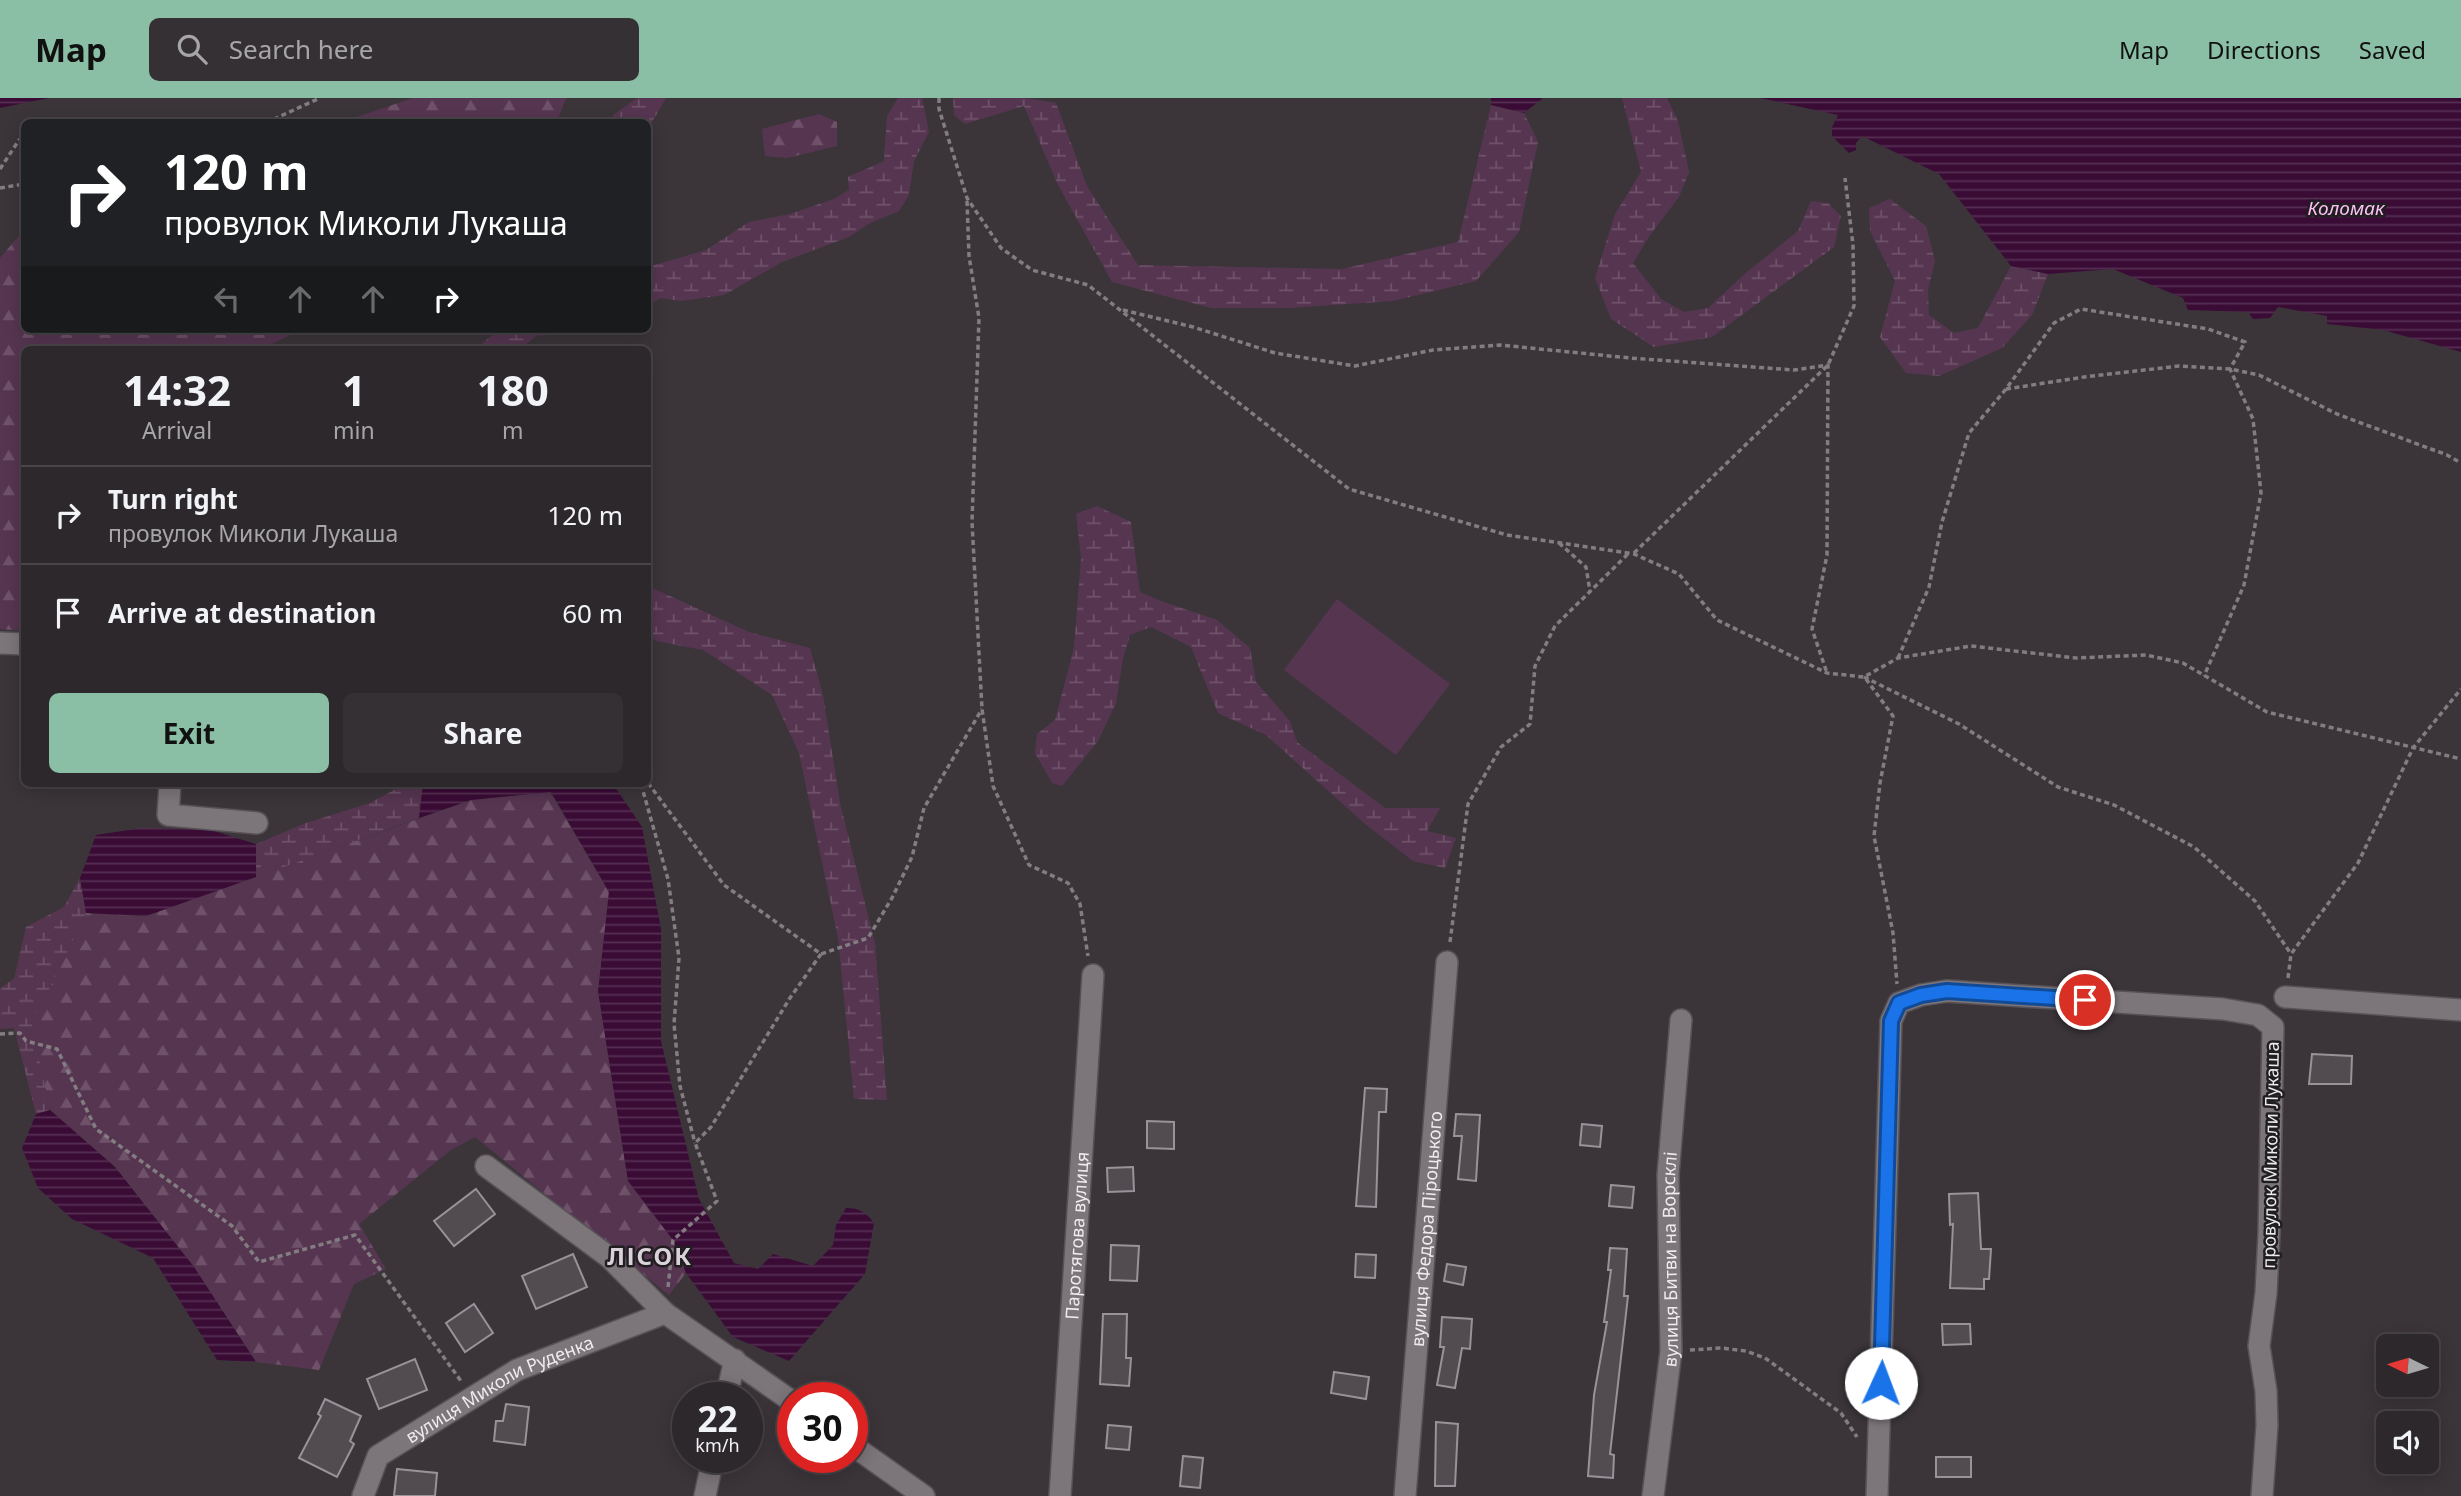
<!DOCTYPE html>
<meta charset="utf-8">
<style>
:root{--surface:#2c282c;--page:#343034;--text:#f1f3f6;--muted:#a6a6a9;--line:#484448;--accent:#8abfa5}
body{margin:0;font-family:"Noto Sans",sans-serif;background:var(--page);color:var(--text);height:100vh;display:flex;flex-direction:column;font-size:26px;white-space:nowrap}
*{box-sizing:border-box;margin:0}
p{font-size:23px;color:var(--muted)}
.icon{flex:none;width:38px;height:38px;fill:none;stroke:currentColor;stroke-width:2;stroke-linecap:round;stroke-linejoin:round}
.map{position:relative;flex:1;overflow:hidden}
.details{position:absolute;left:21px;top:248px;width:630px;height:441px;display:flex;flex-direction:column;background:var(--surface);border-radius:10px;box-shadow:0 4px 18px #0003,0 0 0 2px var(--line)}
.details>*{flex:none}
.guide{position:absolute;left:21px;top:21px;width:630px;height:214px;border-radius:10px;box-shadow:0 4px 18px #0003,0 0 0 2px var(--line);background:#202124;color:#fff;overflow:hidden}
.needle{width:46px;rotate:275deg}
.controls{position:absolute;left:2376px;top:1236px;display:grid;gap:14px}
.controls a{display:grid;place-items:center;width:63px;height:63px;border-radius:10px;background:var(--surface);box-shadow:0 4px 18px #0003,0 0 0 2px var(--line);font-size:35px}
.speed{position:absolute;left:672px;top:1284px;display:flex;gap:14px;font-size:35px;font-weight:700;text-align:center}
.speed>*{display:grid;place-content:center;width:91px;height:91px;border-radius:50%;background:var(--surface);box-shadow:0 4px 18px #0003,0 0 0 2px var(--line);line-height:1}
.speed small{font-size:18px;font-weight:400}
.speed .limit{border:10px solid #d22;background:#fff;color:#111}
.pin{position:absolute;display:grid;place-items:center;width:60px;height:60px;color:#fff;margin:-30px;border:4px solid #fff;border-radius:50%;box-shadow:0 2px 7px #0007}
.me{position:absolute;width:77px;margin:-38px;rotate:2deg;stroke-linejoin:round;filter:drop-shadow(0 0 5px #0008)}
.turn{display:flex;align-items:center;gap:24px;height:147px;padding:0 28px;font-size:32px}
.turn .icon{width:91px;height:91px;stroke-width:2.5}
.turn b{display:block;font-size:49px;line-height:60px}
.lanes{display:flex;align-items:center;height:66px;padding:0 28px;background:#0003;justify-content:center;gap:35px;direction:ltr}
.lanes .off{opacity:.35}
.eta{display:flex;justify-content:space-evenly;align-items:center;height:119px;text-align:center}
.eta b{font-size:42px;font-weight:700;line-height:49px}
.cta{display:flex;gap:14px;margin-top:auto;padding:14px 28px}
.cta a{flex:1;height:80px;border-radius:10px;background:var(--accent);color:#111;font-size:28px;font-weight:700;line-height:80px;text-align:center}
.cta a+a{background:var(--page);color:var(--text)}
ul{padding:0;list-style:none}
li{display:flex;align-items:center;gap:21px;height:98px;padding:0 28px;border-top:2px solid var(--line)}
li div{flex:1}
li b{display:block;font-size:26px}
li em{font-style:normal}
header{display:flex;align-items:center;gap:42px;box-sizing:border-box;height:98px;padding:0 35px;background:var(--accent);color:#111}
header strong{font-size:33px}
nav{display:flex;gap:38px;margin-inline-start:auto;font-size:24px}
.search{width:490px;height:63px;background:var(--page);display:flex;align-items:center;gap:18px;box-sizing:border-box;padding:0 24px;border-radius:10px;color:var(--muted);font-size:26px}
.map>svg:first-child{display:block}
.forest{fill:url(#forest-firs)}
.wetland{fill:url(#wetland-marsh)}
.pitch{fill:#563551}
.water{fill:url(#water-rules)}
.building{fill:#524c51;stroke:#999298;stroke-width:2}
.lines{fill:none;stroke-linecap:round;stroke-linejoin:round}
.minor-casing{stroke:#575256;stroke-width:24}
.path{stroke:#827d81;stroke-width:3.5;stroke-dasharray:5 3.5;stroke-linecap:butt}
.minor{stroke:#7c757a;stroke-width:21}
.route-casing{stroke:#114b97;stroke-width:18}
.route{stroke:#1a73e8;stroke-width:12}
.labels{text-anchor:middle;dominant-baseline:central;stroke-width:5;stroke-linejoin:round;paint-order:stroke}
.street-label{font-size:18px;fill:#eeeaed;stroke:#201e20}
.water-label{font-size:19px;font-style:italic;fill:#fdc0f4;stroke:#201e20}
.district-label{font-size:24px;font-weight:bold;letter-spacing:2px;fill:#dad2d8;stroke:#201e20}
</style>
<header>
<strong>Map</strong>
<div class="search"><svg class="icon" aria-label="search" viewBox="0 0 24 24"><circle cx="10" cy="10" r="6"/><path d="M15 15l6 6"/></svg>Search here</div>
<nav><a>Map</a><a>Directions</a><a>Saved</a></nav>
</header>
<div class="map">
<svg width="2461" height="1398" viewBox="0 0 2461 1398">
<defs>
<pattern id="forest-firs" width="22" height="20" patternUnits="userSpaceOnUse" patternTransform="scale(1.75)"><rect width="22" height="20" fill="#563551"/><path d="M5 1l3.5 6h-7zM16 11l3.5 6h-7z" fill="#6f526a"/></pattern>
<pattern id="wetland-marsh" width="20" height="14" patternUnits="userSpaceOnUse" patternTransform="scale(1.75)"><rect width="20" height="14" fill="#563551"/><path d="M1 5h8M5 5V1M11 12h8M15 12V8" fill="none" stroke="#6f526a"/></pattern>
<pattern id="water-rules" width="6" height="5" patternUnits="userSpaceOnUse" patternTransform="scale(1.75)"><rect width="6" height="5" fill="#390b35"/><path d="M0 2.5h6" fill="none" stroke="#562f53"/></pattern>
</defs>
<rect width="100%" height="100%" fill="#3b353a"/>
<!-- forest -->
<g class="forest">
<path d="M 413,0 L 566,0 L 557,24 L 342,24 Z"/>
<path d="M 819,16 L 837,24 L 837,48 L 787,60 L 765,58 L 762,31 Z"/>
<path d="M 23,133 L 24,231 L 303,231 L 259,252 L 24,252 L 24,533 L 0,531 L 0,160 Z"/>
<path d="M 550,694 L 609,794 L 598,893 L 628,1083 L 673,1142 L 686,1175 L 669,1197 L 475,1039 L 451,1052 L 359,1126 L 386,1171 L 354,1186 L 319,1272 L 256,1264 L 194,1169 L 115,1069 L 50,1012 L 32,926 L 86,815 L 146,818 L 471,702 Z"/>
</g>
<!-- wetland -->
<g class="wetland">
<path d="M 637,0 L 666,0 L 648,31 L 648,24 L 611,24 L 613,17 Z"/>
<path d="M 898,0 L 922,0 L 929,34 L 914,63 L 909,97 L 899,113 L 870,125 L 849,139 L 782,164 L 724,197 L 681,203 L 660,200 L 648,208 L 648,169 L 706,152 L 749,124 L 790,116 L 834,101 L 849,92 L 848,79 L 884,63 L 887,18 Z"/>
<path d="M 953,0 L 1026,0 L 1056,5 L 1087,88 L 1138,167 L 1342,171 L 1458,144 L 1491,7 L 1524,15 L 1538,44 L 1519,134 L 1476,183 L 1393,203 L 1289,210 L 1211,210 L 1112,184 L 1058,87 L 1024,8 L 965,26 L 954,17 Z"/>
<path d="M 1622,0 L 1667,0 L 1678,23 L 1689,74 L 1679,99 L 1650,137 L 1633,165 L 1661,201 L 1684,214 L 1708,210 L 1748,173 L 1798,133 L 1811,103 L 1828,105 L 1841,118 L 1834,149 L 1712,239 L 1654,249 L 1611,221 L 1595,180 L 1615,116 L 1641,74 Z"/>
<path d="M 1890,101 L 1926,128 L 1935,163 L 1928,192 L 1929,217 L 1954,235 L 1978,230 L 2011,168 L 2048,176 L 2032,217 L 2002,250 L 1939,278 L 1906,275 L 1880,239 L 1895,183 L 1870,133 L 1869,110 Z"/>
<path d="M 500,231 L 568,231 L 561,236 L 536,238 L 519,252 L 474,252 Z"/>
<path d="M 1097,408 L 1131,424 L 1140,494 L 1161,503 L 1217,522 L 1250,550 L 1256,584 L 1290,623 L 1297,644 L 1385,710 L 1440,710 L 1427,733 L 1456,740 L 1445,770 L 1413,763 L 1364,725 L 1266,637 L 1218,615 L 1191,549 L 1151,529 L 1130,537 L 1123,560 L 1116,605 L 1098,643 L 1062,688 L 1052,685 L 1035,655 L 1037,636 L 1055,622 L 1074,550 L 1081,460 L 1076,416 Z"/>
<path d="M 648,488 L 749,534 L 810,550 L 823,597 L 840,705 L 875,845 L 887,1002 L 854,1001 L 838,840 L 799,655 L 772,597 L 703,552 L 656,543 L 648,536 Z"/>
<path d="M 405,686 L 423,686 L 419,720 L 256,779 L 256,746 L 306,725 L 370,705 Z"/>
<path d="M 80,780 L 86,815 L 32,926 L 50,1012 L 36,1016 L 14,930 L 0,931 L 0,890 L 14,881 L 26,829 L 64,809 Z"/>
</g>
<!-- pitch -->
<path class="pitch" d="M 1337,501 L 1450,586 L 1396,657 L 1284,572 Z"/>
<!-- water -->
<g class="water">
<path d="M 0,0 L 49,0 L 0,10 Z"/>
<path d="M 1491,0 L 1543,0 L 1524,15 L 1491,7 Z"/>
<path d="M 1760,0 L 2461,0 L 2461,254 L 2383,232 L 2327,226 L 2327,218 L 2278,209 L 2270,220 L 2253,221 L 2248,214 L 2188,212 L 2183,200 L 2113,171 L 2048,176 L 2011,168 L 1939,76 L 1862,38 L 1856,45 L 1856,52 L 1849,55 L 1832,38 L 1832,29 L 1838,17 Z"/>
<path d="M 423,686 L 613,686 L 642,729 L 661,831 L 661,943 L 699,1101 L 734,1165 L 758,1171 L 773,1156 L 813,1168 L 833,1147 L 836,1127 L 846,1110 C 859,1110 866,1114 874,1125 L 865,1176 L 789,1263 L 733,1239 L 686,1175 L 673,1142 L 628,1083 L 598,893 L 609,794 L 551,694 L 471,702 L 419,720 Z"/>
<path d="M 142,730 L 211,732 L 256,746 L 256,779 L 146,818 L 86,815 L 80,780 L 96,737 Z"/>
<path d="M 50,1012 L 115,1069 L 194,1169 L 256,1264 L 217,1262 L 153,1160 L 72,1121 L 38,1090 L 22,1050 L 36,1016 Z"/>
</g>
<!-- building -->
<g class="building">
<path d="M 2312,956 L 2352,958 L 2351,986 L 2309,986 Z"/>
<path d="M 1365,990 L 1387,991 L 1386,1014 L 1379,1014 L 1376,1109 L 1356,1108 Z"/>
<path d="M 1456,1016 L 1480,1017 L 1476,1083 L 1458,1081 L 1462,1038 L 1454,1038 Z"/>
<path d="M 1147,1023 L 1174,1024 L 1174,1051 L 1147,1050 Z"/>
<path d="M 1582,1026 L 1602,1028 L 1600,1049 L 1580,1047 Z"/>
<path d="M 1133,1069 L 1134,1093 L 1108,1094 L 1107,1070 Z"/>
<path d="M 1611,1087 L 1634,1089 L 1632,1110 L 1609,1108 Z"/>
<path d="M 476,1091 L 495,1116 L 454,1148 L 434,1123 Z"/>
<path d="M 1978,1095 L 1981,1151 L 1991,1151 L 1989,1181 L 1984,1181 L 1984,1191 L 1950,1190 L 1953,1126 L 1950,1127 L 1949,1096 Z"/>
<path d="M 1111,1147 L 1139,1148 L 1137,1183 L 1110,1182 Z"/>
<path d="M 1610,1150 L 1627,1151 L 1624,1198 L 1628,1198 L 1610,1356 L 1614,1357 L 1613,1380 L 1588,1378 L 1594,1297 L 1607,1224 L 1604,1224 L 1611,1172 L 1608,1172 Z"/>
<path d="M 573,1156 L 587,1189 L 536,1211 L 522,1178 Z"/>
<path d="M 1356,1156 L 1376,1157 L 1375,1180 L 1355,1179 Z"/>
<path d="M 1447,1166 L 1466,1169 L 1463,1187 L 1444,1183 Z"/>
<path d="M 474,1206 L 493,1235 L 465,1254 L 446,1225 Z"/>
<path d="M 1103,1216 L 1127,1216 L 1126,1260 L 1131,1260 L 1129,1288 L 1100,1286 Z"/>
<path d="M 1442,1219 L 1472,1221 L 1470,1251 L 1462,1250 L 1455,1290 L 1437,1287 L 1444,1249 L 1440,1249 Z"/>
<path d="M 1942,1226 L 1970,1226 L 1971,1246 L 1943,1247 Z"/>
<path d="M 415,1261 L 427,1292 L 379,1311 L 367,1281 Z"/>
<path d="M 1334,1274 L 1369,1279 L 1366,1301 L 1331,1295 Z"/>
<path d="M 325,1301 L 361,1318 L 350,1343 L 354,1346 L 337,1379 L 299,1360 L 321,1318 L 318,1316 Z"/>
<path d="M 506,1306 L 529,1309 L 525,1347 L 494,1343 L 496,1323 L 503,1323 Z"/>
<path d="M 1436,1324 L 1458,1326 L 1455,1388 L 1435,1388 Z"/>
<path d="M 1108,1327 L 1131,1329 L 1129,1352 L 1106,1350 Z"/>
<path d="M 1183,1358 L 1203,1360 L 1200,1390 L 1180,1388 Z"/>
<rect x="1936" y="1359" width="35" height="20"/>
<path d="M 397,1371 L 437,1375 L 435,1398 L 394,1398 Z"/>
</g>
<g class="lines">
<defs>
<g id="minor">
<path d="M 0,545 L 24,546"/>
<path d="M 170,686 L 168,717 L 257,725"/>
<path d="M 2285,899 L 2461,912"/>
<path d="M 486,1068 L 609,1159 L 665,1215 L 793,1304"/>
<path d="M 726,1300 L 735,1262"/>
<path d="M 852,1347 L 924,1398"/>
<path id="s1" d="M 363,1398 L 378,1358 L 517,1272 L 665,1215"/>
<path d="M 705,1398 L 713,1360"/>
<path id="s2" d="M 1060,1398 L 1093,877"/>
<path id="s3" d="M 1405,1398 L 1447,864"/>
<path id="s4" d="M 1653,1398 L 1671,1253 L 1668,1077 L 1681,922"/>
<path d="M 1877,1398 L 1891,923 L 1899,905 L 1921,897 L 1947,893 L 2223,911 L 2258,917 L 2273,929 L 2269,1136 L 2266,1195 L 2259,1248 L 2266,1293 L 2267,1327 L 2262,1398"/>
</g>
</defs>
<!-- minor casing -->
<use href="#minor" class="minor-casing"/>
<!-- path -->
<g class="path">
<path d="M 939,0 L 939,11 L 967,100 L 1001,150 L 1032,172 L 1088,187 L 1349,391 L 1507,437 L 1634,456 L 1679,476 L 1717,522 L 1827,575 L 1864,579 L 1898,560 L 1971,548 L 2076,560 L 2146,557 L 2183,565 L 2267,614 L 2461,661"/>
<path d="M 257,24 L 274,21 L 320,0"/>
<path d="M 0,71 L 19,42 L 24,41"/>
<path d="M 0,90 L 24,86"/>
<path d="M 967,103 L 969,158 L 979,220 L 972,424 L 982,611 L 993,688 L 1029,767 L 1068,785 L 1080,806 L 1088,858"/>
<path d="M 1123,212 L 1193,229 L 1275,255 L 1355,268 L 1433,252 L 1500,247 L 1630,260 L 1794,272 L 1828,267 L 1827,457 L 1812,531 L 1827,575"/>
<path d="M 2006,291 L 2084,279 L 2179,268 L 2230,271 L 2259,277 L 2337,316 L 2447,357 L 2461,365"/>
<path d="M 1559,445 L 1586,469 L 1590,493"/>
<path d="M 1634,455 L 1828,267 L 1854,208 L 1853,147 L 1845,80"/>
<path d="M 1898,560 L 1929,489 L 1942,424 L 1969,335 L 2006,291 L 2054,225 L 2081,211 L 2208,231 L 2245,244 L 2230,271 L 2253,321 L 2261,395 L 2244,487 L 2204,578"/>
<path d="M 1864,579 L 1959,626 L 2058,689 L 2114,707 L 2194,749 L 2255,803 L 2291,856"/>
<path d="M 1866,581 L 1893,618 L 1880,685 L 1874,738 L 1893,835 L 1897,886"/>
<path d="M 648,685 L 724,787 L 821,856 L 868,840 L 892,800 L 912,759 L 924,710 L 982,611"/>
<path d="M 641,686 L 668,781 L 679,860 L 674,926 L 680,988 L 695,1045"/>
<path d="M 1450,844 L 1468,706 L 1501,649 L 1530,626 L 1535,568 L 1555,528 L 1629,455"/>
<path d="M 2288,880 L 2291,856 L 2358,765 L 2413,650 L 2461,591"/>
<path d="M 0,936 L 20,935 L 26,943 L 57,951 L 96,1031 L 232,1128 L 259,1164 L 355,1137 L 461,1283"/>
<path d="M 668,1189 L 673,1142 L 717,1103 L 695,1045 L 711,1029 L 790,900 L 821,856"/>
<path d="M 1690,1252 L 1721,1250 L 1746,1253 L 1765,1260 L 1841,1315 L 1857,1339"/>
</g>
<!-- minor -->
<use href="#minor" class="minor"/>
</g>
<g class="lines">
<defs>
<path id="route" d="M 1881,1285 L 1891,923 L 1899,905 L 1921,897 L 1947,893 L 2085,902"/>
</defs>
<!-- route casing -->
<use href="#route" class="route-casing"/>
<!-- route -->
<use href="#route" class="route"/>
</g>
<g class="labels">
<!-- street labels -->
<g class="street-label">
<text transform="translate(2270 1057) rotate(-89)">провулок Миколи Лукаша</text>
<text stroke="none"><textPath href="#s3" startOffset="268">вулиця Федора Піроцького</textPath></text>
<text stroke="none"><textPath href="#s2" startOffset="261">Паротягова вулиця</textPath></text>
<text stroke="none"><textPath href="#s4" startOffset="238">вулиця Битви на Ворсклі</textPath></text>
<text stroke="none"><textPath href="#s1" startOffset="182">вулиця Миколи Руденка</textPath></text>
</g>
<!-- water labels -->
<g class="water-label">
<text x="2346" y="110">Коломак</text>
</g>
<!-- district labels -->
<g class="district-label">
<text x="650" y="1157">ЛІСОК</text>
</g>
</g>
</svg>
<div class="controls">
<a><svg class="needle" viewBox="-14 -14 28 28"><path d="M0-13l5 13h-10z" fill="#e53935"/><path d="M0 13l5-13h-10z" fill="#a6a6a9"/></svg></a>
<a><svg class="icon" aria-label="sound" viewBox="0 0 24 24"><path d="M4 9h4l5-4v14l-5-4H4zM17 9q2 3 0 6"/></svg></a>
</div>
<div class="speed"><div>22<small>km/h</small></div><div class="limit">30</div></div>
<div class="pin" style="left:2085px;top:902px;background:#d93025"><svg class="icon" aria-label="arrive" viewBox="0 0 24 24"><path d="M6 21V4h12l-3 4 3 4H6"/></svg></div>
<svg class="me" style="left:1881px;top:1285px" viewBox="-20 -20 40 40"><circle r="19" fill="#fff"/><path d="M0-13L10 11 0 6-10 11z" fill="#1a73e8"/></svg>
<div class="guide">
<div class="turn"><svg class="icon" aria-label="right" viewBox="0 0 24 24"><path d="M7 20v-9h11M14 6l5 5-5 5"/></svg><div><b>120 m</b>провулок Миколи Лукаша</div></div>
<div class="lanes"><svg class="icon off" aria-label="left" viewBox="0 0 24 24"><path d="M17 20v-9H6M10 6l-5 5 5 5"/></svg><svg class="icon off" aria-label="ahead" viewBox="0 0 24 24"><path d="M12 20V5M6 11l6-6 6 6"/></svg><svg class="icon off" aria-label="ahead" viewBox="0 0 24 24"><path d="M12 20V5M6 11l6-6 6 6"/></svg><svg class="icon" aria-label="right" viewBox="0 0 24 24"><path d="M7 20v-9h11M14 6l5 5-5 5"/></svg></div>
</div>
<section class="details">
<div class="eta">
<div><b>14:32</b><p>Arrival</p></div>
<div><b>1</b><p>min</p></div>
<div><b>180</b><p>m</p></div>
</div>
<ul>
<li><svg class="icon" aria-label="right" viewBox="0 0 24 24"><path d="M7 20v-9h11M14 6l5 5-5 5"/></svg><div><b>Turn right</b><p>провулок Миколи Лукаша</p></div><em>120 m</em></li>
<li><svg class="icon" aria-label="arrive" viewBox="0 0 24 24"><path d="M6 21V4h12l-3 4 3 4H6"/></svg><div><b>Arrive at destination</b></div><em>60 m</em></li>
</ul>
<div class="cta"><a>Exit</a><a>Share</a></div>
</section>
</div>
